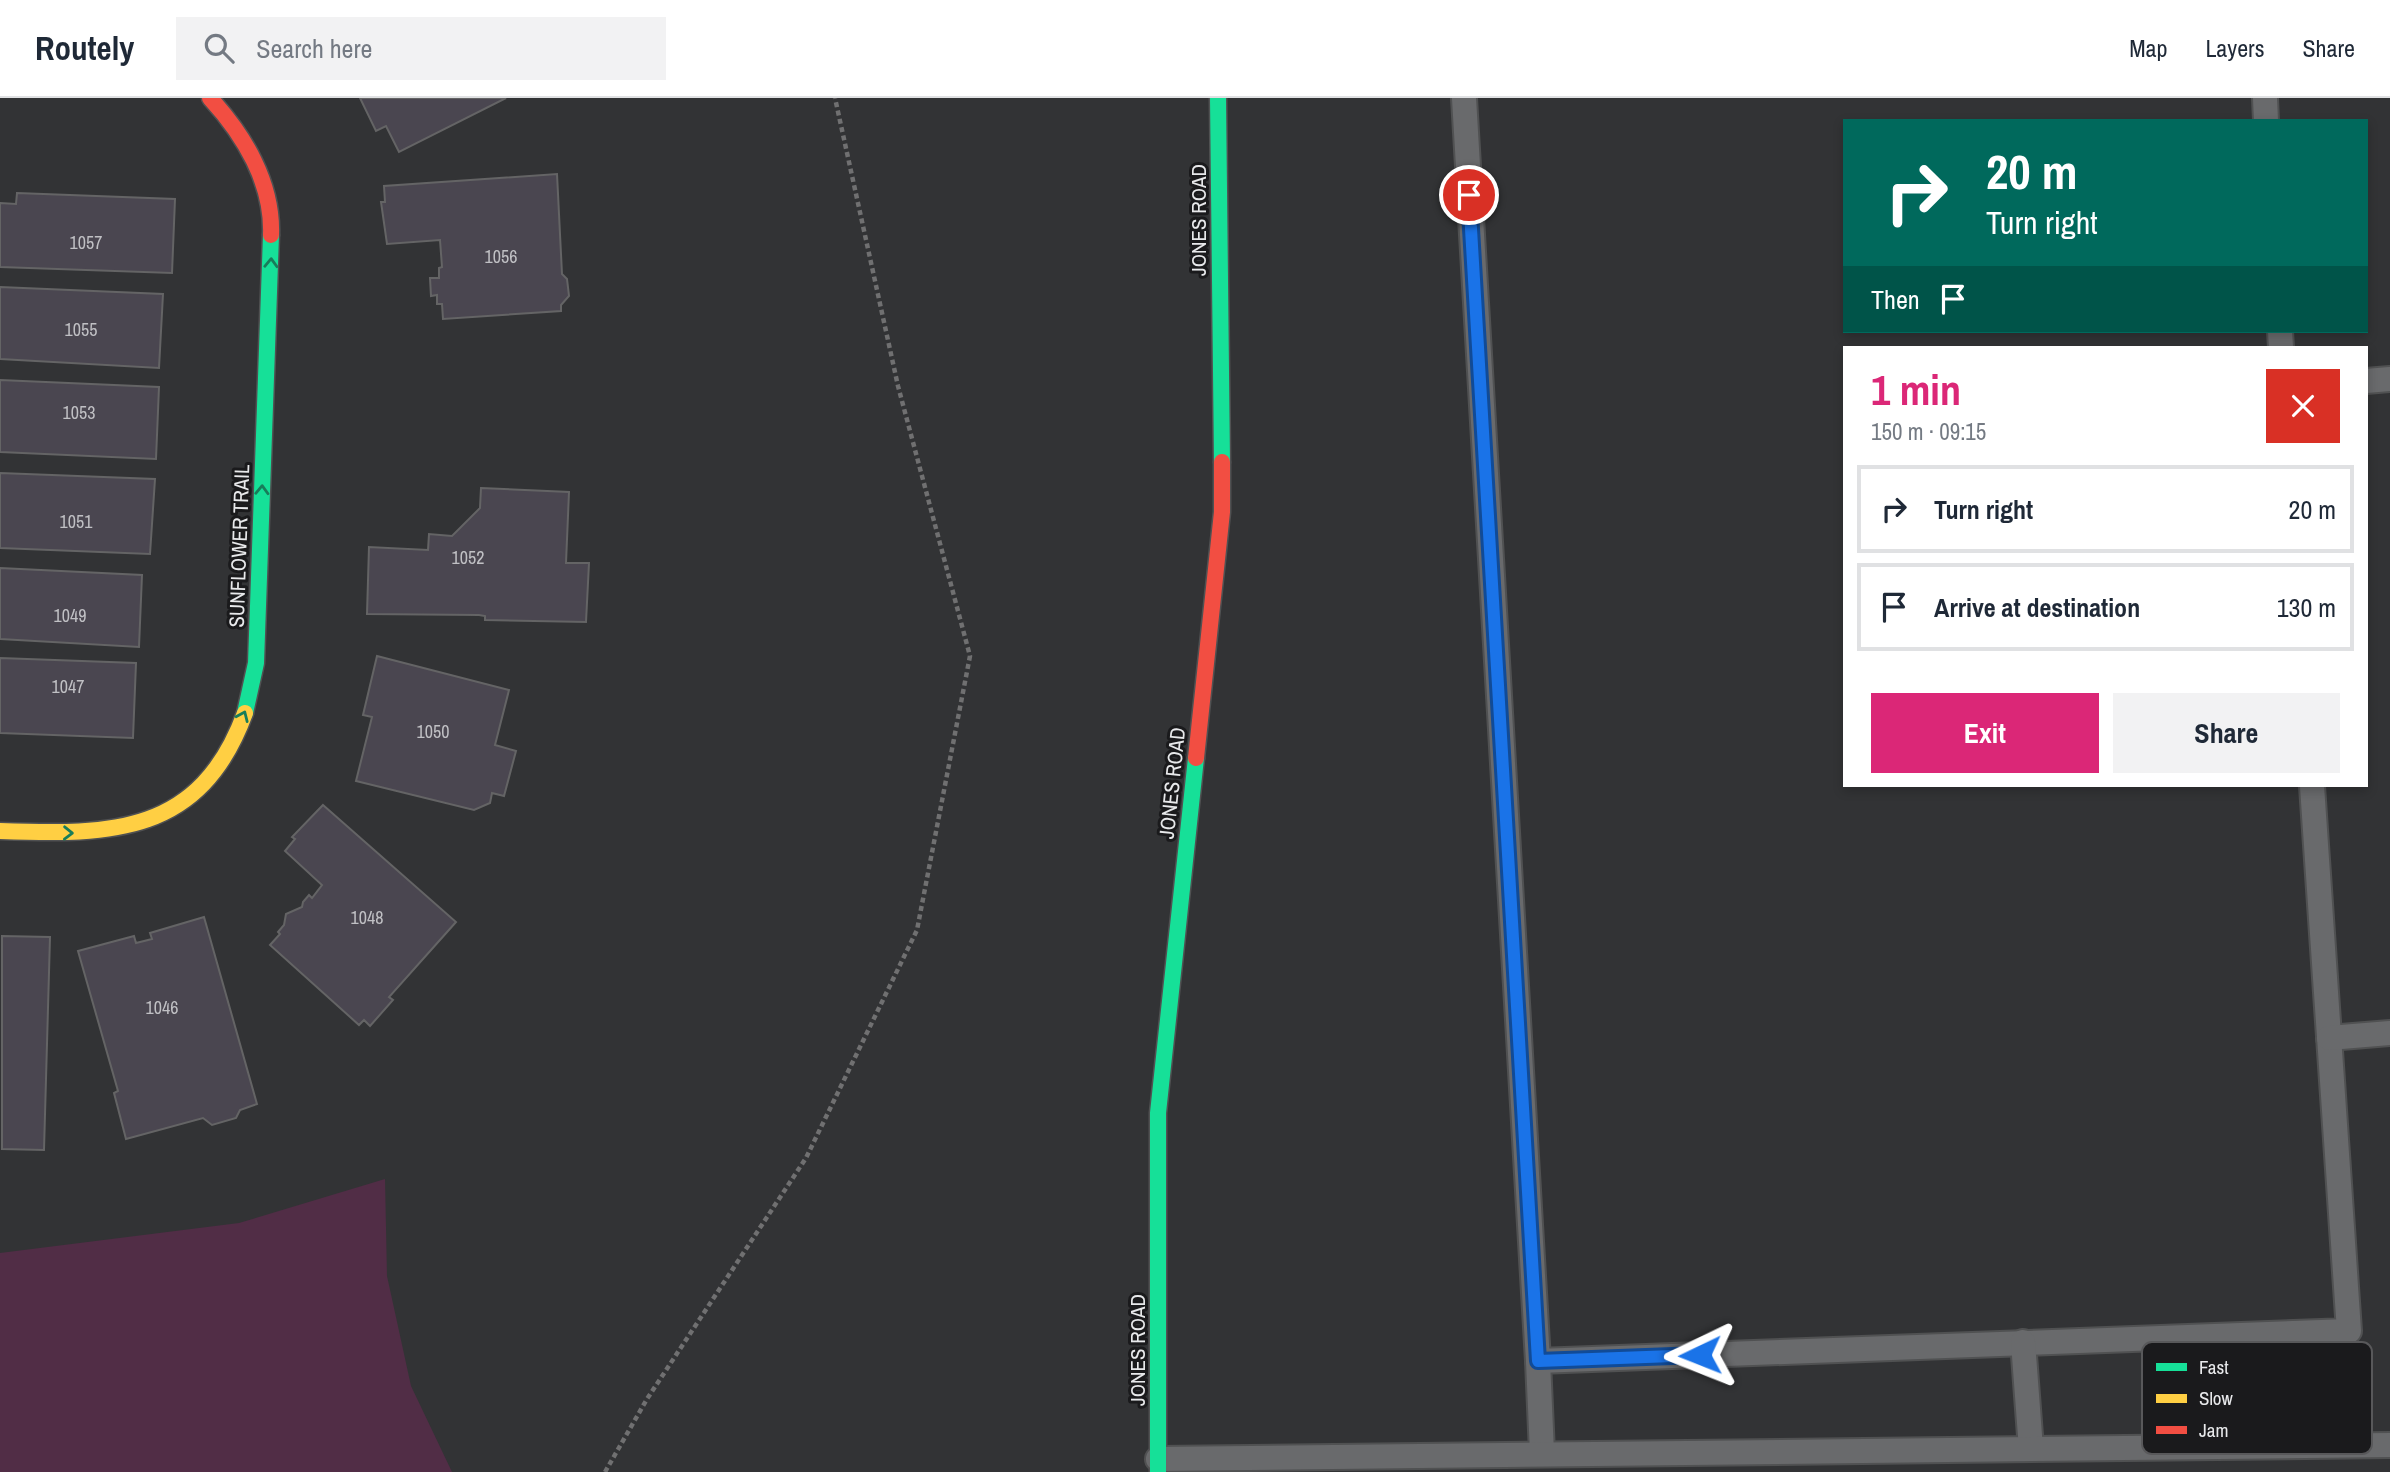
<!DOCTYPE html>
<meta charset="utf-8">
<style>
:root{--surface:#fff;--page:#f2f2f3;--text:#1f2937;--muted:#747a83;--line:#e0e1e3;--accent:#db2777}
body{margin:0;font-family:"Archivo Narrow",sans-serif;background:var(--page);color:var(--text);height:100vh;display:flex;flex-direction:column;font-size:26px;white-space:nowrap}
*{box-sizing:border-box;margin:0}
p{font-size:23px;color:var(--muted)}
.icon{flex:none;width:38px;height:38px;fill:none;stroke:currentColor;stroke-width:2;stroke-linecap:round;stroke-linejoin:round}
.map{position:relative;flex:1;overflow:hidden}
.drawer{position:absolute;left:1843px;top:248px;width:525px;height:441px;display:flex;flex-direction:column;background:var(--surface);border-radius:0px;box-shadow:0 4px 10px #0003}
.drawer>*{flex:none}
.banner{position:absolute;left:1843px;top:21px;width:525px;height:214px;border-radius:0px;box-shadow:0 4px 10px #0003;background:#00695c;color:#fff;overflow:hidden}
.pin{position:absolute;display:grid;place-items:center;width:60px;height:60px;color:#fff;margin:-30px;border:4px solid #fff;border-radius:50%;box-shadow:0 2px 7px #0007}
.me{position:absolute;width:77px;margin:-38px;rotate:268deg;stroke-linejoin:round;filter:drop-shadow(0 0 5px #0008)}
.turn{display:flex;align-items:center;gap:24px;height:147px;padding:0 28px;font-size:32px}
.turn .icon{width:91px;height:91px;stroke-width:2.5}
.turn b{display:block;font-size:49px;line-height:60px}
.then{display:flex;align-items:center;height:66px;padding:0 28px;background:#0003;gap:14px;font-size:26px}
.round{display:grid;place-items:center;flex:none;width:74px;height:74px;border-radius:0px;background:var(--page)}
.summary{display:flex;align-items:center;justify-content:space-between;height:119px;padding:0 28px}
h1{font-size:42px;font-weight:700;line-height:52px;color:var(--accent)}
.button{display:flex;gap:14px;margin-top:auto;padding:14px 28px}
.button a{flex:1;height:80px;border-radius:0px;background:var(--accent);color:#fff;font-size:28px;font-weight:700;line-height:80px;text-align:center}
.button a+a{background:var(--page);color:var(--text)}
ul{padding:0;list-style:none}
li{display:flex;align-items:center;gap:21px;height:88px;margin:0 14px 10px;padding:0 14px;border:4px solid var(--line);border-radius:0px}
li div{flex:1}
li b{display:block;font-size:26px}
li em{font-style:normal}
header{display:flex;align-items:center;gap:42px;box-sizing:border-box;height:98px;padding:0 35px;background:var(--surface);border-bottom:2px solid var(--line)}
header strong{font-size:33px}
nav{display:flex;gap:38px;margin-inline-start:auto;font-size:24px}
.search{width:490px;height:63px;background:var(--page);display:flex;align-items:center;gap:18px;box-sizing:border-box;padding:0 24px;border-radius:0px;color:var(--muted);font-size:26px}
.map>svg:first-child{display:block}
.green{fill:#512d46}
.building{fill:#4a4650;stroke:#646465;stroke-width:2}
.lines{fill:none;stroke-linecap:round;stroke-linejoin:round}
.lane-casing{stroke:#505152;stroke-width:28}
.fast-casing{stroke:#505152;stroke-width:19}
.slow-casing{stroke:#505152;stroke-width:19}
.jam-casing{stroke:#505152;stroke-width:19}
.path{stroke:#707071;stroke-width:4.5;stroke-dasharray:5 3.5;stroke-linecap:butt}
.lane{stroke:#696a6c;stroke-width:24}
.fast{stroke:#16e098;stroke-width:16}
.slow{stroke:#ffcf43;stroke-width:16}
.jam{stroke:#f24e42;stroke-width:16}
.oneway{stroke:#187d5a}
.route-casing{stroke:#114b97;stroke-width:18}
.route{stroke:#1a73e8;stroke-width:12}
.labels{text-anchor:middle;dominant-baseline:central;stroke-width:6;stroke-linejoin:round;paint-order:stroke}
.number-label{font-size:18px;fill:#c0c0c4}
.street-label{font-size:21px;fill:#e8e9eb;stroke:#1a1a1c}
.key{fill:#1a1a1c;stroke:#58585a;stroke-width:2}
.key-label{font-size:19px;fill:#e8e9eb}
</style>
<header>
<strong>Routely</strong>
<div class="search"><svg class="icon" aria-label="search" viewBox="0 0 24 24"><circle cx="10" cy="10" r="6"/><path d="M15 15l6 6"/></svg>Search here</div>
<nav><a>Map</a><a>Layers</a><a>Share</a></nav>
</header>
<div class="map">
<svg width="2390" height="1374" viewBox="0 0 2390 1374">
<rect width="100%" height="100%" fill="#323335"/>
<!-- green -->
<path class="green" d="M 385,1081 L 387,1178 L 411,1288 L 452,1374 L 0,1374 L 0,1155 L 239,1125 Z"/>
<!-- building -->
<g class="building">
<path d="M 360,0 L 506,0 L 399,54 L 386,28 L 376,33 Z"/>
<path d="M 557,76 L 562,176 L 567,181 L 569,198 L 561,207 L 561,213 L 443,221 L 442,206 L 437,206 L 437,197 L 431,198 L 430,180 L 439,180 L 439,170 L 442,169 L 440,142 L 387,146 L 381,104 L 385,104 L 384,88 Z"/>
<path d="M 17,95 L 175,101 L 172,175 L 0,169 L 0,105 L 16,106 Z"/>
<path d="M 0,189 L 163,196 L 159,270 L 0,261 Z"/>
<path d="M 0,282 L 159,289 L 156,361 L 0,354 Z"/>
<path d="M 0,375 L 155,381 L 150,456 L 0,450 Z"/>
<path d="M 481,390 L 569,394 L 566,465 L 589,465 L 586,524 L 485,522 L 485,518 L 479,517 L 367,516 L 369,449 L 428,452 L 429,436 L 452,438 L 480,410 Z"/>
<path d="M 0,470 L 142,477 L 139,549 L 0,541 Z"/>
<path d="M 377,558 L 509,592 L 495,647 L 516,653 L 504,698 L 492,695 L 490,705 L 474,712 L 356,683 L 372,619 L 363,617 Z"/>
<path d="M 0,560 L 136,565 L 133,640 L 0,635 Z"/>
<path d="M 323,707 L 456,824 L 389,899 L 393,902 L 370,928 L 364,922 L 359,927 L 270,847 L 280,836 L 278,834 L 284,827 L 286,816 L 302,809 L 303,804 L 309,797 L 312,800 L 322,787 L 285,753 L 295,741 L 292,739 Z"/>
<path d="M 204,819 L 257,1006 L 240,1012 L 236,1020 L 212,1027 L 203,1020 L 126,1041 L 114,995 L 118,993 L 78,853 L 134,838 L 136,845 L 152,841 L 150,835 Z"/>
<path d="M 2,838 L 50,839 L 44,1052 L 2,1051 Z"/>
</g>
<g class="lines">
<defs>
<g id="lane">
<path d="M 1464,0 L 1538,1263 L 2349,1233 L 2312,688"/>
<path d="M 2265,0 L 2266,23"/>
<path d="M 2280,233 L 2281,250"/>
<path d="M 2366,283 L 2390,281"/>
<path d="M 2329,940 L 2390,935"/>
<path d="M 2023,1244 L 2031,1351"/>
<path d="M 1538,1263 L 1542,1355"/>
<path d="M 1158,1361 L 2390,1347"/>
</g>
<g id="fast">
<path d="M 1218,0 L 1222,364"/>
<path d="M 245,615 L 256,565 L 271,137"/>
<path d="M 1158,1374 L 1158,1015 L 1196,660"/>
</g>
<path id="slow" d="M 0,733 C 112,737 200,737 245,615"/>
<g id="jam">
<path d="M 210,0 C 244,37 273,85 271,137"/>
<path d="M 1196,660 L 1222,414 L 1222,364"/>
</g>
</defs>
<!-- lane casing -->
<use href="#lane" class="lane-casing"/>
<!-- fast casing -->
<use href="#fast" class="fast-casing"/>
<!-- slow casing -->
<use href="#slow" class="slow-casing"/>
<!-- jam casing -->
<use href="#jam" class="jam-casing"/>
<!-- path -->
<path class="path" d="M 605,1374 L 647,1301 L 806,1060 L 917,832 L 970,558 L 898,288 L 835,0"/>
<!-- lane -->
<use href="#lane" class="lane"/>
<!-- fast -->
<use href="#fast" class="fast"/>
<!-- slow -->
<use href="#slow" class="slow"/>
<!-- jam -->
<use href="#jam" class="jam"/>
</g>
<!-- one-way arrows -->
<defs><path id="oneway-chevron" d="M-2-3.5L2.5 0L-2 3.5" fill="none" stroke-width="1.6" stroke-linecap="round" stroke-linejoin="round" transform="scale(1.75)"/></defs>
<g class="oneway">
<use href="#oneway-chevron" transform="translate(271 165) rotate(-88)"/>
<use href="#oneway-chevron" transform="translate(262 392) rotate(-88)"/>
<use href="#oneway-chevron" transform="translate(243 618) rotate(-66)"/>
<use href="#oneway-chevron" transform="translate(68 735) rotate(1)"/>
</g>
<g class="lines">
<defs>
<path id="route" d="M 1469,97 L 1538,1263 L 1700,1257"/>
</defs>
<!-- route casing -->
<use href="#route" class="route-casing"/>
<!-- route -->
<use href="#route" class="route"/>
</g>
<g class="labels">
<!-- number labels -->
<g class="number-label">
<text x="86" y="144">1057</text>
<text x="501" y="158">1056</text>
<text x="81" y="231">1055</text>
<text x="79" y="314">1053</text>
<text x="76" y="423">1051</text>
<text x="468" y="459">1052</text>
<text x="70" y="517">1049</text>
<text x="68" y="588">1047</text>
<text x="433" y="633">1050</text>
<text x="367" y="819">1048</text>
<text x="162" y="909">1046</text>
</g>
<!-- street labels -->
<g class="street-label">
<text transform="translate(1198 122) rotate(-90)">JONES ROAD</text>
<text transform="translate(239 448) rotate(-88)">SUNFLOWER TRAIL</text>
<text transform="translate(1172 685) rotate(-84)">JONES ROAD</text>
<text transform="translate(1137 1252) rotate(-90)">JONES ROAD</text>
</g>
</g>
<!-- legend -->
<rect x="2142" y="1244" width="230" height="112" rx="10" class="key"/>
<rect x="2156" y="1265" width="31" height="8" fill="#16e098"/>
<rect x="2156" y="1296" width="31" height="9" fill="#ffcf43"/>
<rect x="2156" y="1328" width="31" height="8" fill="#f24e42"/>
<g class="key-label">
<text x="2199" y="1276">Fast</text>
<text x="2199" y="1307">Slow</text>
<text x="2199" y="1339">Jam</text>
</g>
</svg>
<div class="pin" style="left:1469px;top:97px;background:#d93025"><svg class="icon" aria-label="arrive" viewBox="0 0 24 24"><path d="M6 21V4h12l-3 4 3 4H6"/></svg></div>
<svg class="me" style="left:1700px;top:1257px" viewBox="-20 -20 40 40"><path d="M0-17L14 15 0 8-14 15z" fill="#1a73e8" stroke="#fff" stroke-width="4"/></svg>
<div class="banner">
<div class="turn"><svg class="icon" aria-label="right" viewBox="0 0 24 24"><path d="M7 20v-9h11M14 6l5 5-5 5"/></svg><div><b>20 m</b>Turn right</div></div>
<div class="then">Then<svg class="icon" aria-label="arrive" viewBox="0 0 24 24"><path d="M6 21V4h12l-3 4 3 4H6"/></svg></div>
</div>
<section class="drawer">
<div class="summary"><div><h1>1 min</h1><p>150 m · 09:15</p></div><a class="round" style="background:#d93025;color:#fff"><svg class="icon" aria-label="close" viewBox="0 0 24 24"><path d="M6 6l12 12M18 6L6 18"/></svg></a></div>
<ul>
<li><svg class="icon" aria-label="right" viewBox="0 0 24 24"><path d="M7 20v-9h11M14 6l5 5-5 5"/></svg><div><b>Turn right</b></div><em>20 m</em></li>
<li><svg class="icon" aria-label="arrive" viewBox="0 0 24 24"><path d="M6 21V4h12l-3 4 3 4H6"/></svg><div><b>Arrive at destination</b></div><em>130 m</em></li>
</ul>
<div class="button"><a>Exit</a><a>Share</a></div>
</section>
</div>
